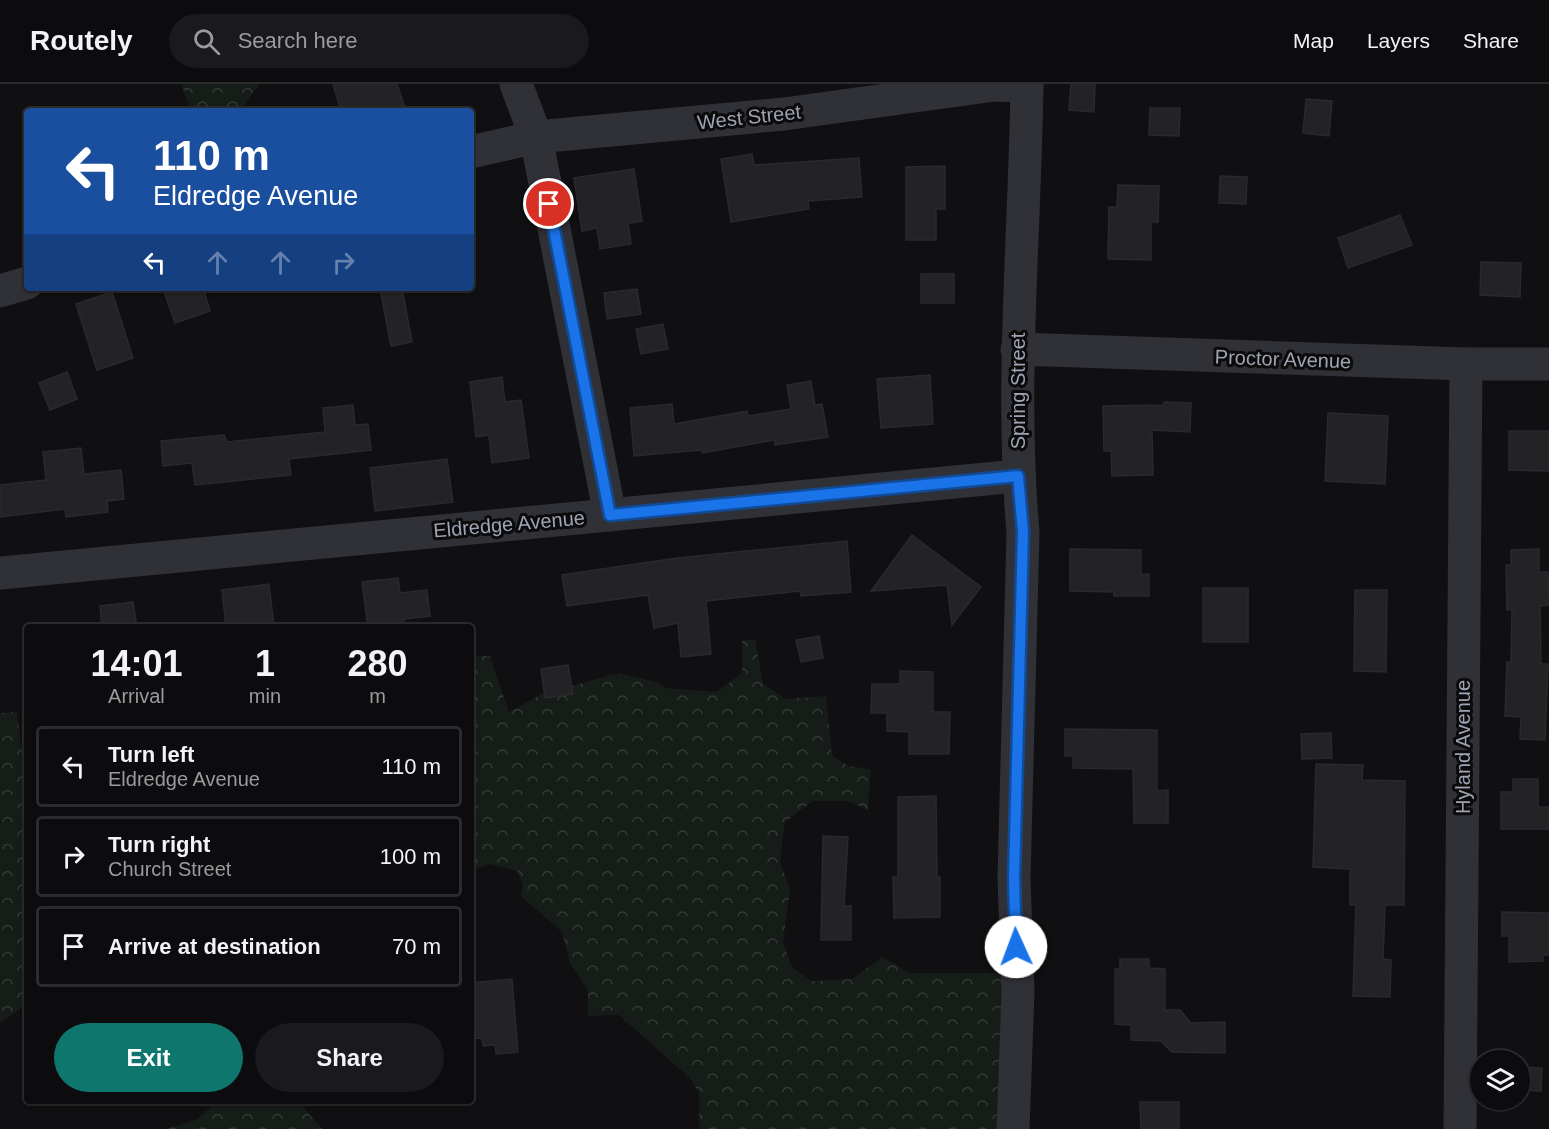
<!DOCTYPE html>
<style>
:root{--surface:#0c0b0d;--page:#1a191b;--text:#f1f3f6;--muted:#9a9b9d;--line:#2c2b2e;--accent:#0f766e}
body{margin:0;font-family:Helvetica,sans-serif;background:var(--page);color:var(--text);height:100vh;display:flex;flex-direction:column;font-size:22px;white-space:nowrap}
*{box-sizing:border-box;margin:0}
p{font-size:20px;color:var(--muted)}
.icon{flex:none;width:33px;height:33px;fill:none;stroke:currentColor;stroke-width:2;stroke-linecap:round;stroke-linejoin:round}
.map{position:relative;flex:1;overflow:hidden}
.sheet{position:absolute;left:24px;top:540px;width:450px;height:480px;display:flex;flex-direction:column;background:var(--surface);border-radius:6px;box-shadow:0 2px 4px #0004,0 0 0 2px var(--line)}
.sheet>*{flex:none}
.hud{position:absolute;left:24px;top:24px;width:450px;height:183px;border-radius:6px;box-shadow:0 2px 4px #0004,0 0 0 2px var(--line);background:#1a4fa0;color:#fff;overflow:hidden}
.tools{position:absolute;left:1470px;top:966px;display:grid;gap:12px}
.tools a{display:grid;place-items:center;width:60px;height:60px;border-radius:50%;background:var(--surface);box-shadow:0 2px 4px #0004,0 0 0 2px var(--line);font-size:30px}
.pin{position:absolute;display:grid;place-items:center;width:51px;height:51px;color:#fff;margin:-26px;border:3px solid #fff;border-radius:50%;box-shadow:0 2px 6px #0007}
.me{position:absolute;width:66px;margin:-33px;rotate:358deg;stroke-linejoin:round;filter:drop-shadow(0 0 4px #0008)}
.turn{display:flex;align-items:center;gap:21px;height:126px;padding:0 30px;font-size:27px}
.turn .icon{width:78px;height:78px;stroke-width:2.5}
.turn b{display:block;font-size:42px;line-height:51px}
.lanes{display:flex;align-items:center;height:57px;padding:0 30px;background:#0003;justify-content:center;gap:30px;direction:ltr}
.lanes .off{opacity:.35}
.eta{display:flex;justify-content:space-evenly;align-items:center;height:102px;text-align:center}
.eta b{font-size:36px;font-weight:700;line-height:42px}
.cta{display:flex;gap:12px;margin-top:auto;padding:12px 30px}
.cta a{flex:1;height:69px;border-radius:36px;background:var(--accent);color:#fff;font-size:24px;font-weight:700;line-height:69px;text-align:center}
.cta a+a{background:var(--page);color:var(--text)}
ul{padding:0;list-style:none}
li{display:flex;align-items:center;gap:18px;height:81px;margin:0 12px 9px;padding:0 18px;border:3px solid var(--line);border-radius:6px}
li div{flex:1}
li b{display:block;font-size:22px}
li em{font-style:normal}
header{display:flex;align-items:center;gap:36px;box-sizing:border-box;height:84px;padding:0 30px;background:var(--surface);border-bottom:2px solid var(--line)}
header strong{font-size:28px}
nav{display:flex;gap:33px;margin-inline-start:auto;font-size:21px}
.search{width:420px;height:54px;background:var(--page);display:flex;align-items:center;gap:15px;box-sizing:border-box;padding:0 21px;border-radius:33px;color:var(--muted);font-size:22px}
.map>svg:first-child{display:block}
.forest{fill:url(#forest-crowns)}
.building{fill:#232225;stroke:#2a292d;stroke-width:1.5}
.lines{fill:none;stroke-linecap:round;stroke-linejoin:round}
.minor{stroke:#303037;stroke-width:33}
.route-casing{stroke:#114b97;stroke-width:15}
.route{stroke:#1a73e8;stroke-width:10}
.labels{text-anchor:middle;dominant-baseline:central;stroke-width:6;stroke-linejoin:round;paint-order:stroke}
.street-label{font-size:20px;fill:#9fa3b4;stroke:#0b0b0c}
</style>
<header>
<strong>Routely</strong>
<div class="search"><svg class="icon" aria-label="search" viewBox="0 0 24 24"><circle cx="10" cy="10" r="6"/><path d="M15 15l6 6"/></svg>Search here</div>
<nav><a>Map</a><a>Layers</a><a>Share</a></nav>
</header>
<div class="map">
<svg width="1549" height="1045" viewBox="0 0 1549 1045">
<defs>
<pattern id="forest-crowns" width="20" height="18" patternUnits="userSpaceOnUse" patternTransform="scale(1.5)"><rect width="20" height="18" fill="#161c17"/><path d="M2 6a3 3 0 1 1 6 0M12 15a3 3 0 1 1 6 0" fill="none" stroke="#353a36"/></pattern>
</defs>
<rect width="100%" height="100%" fill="#100f11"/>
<!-- forest -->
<g class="forest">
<path d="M 181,0 L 260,0 L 239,27 L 191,27 Z"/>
<path d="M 755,555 L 763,599 L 785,615 L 826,612 L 832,671 L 848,682 L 871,685 L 868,726 L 847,717 L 813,717 L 785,738 L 780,777 L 790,806 L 783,858 L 792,883 L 812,897 L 852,895 L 882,873 L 910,889 L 1011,889 L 1014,1045 L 699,1045 L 699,1009 L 690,994 L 619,931 L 588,932 L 588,907 L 570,879 L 562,848 L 521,812 L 523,800 L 517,787 L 490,780 L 471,787 L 471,572 L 490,572 L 509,628 L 547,607 L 558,606 L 613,590 L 617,591 L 619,589 L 660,599 L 664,604 L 717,608 L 742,589 L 742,557 Z"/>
<path d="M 17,628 L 22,668 L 27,675 L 27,920 L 0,939 L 0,629 Z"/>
<path d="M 218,1017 L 298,1017 L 322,1045 L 166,1045 L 196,1036 Z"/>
</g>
<!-- building -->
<g class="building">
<path d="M 333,0 L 397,0 L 404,21 L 384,27 L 341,27 Z"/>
<path d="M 1071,0 L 1095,0 L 1094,28 L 1069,26 Z"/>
<path d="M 1306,15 L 1332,17 L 1329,52 L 1303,49 Z"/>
<path d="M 1150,24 L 1180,24 L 1179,52 L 1149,51 Z"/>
<path d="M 752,70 L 754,81 L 859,74 L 862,113 L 808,117 L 809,125 L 731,138 L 721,75 Z"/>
<path d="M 945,82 L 945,125 L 936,125 L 936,156 L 906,156 L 906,83 Z"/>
<path d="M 634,85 L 642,137 L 628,139 L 631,160 L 600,165 L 597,144 L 582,147 L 574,94 Z"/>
<path d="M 1220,92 L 1247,93 L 1246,120 L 1219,119 Z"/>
<path d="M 1118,101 L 1159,102 L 1158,138 L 1151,138 L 1151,176 L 1108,175 L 1109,123 L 1117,123 Z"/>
<path d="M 1400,131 L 1412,161 L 1348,184 L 1338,154 Z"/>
<path d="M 1481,178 L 1521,179 L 1520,213 L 1480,211 Z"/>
<rect x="921" y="190" width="33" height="29"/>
<path d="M 163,204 L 203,204 L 210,227 L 175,239 Z"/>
<path d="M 380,204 L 402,204 L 412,258 L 391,262 Z"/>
<path d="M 637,205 L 641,230 L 607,235 L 604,209 Z"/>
<path d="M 112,208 L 133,274 L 97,286 L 76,220 Z"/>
<path d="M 663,240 L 668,265 L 641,270 L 636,245 Z"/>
<path d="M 67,288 L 77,315 L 50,326 L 39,299 Z"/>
<path d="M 930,291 L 933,340 L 881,344 L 877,295 Z"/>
<path d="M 502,293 L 505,318 L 521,316 L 529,374 L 492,379 L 489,351 L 476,353 L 470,298 Z"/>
<path d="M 811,297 L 815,321 L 822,320 L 828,353 L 775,361 L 774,356 L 702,369 L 701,366 L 634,372 L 630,324 L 672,320 L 674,340 L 747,327 L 748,332 L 791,325 L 787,301 Z"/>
<path d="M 1164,318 L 1191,319 L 1190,348 L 1152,346 L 1153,391 L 1112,392 L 1111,367 L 1104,367 L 1103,322 L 1164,321 Z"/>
<path d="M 353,321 L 355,341 L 368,340 L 371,366 L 289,375 L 291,391 L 195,401 L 192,379 L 163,382 L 161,357 L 224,351 L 227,358 L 325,348 L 323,324 Z"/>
<path d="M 1328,329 L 1388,332 L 1385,400 L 1325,397 Z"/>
<path d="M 1509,347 L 1549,347 L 1549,387 L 1509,386 Z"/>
<path d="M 81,364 L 84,390 L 121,386 L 124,415 L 107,417 L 108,428 L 66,433 L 65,425 L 0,433 L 0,401 L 46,396 L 43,368 Z"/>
<path d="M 447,375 L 453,418 L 375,427 L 370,384 Z"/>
<path d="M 912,451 L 981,503 L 952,541 L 947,501 L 871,507 Z"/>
<path d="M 847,457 L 851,508 L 801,512 L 800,507 L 706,517 L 711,570 L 681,573 L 678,539 L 654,544 L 648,511 L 567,522 L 562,491 L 677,474 Z"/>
<path d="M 1070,465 L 1141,466 L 1141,490 L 1149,490 L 1149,512 L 1114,512 L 1114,508 L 1070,507 Z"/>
<path d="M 1539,465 L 1539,488 L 1548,488 L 1549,521 L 1540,522 L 1541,580 L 1548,580 L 1545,656 L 1520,655 L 1521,633 L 1505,632 L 1507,578 L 1511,579 L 1512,526 L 1507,526 L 1506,481 L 1511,481 L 1511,466 Z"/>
<path d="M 398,494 L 400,509 L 427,506 L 430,532 L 404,535 L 405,543 L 368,543 L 362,498 Z"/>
<path d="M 269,500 L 274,543 L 226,543 L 222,506 Z"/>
<rect x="1203" y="504" width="45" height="54"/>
<path d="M 1355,506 L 1387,506 L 1386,588 L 1354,587 Z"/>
<path d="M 133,518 L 137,543 L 102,543 L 100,522 Z"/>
<path d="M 819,552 L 823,574 L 801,578 L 796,556 Z"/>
<path d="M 568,581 L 573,610 L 545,614 L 541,585 Z"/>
<path d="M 900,587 L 933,588 L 933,628 L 950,628 L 949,670 L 909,670 L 909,648 L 887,647 L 887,629 L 871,629 L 872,600 L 900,600 Z"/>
<path d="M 1065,645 L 1157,646 L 1157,707 L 1168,706 L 1168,739 L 1134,739 L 1133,685 L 1073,684 L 1073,672 L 1065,672 Z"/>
<path d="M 1331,649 L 1332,674 L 1302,675 L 1301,650 Z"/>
<path d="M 1316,680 L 1363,681 L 1362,696 L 1405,697 L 1404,821 L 1385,821 L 1383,875 L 1391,876 L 1390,913 L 1353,912 L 1356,821 L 1350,821 L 1350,785 L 1313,783 Z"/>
<path d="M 1513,695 L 1538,695 L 1538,723 L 1549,723 L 1549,745 L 1501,745 L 1501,708 L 1513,708 Z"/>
<path d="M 936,712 L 937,793 L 940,793 L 940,833 L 894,834 L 893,793 L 898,793 L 898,713 Z"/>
<path d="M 823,752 L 848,753 L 844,822 L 851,822 L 851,856 L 821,856 Z"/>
<path d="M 1502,828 L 1549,829 L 1549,871 L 1543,871 L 1543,877 L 1509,878 L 1509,852 L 1502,852 Z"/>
<path d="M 1120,875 L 1149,875 L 1149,884 L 1165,885 L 1165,926 L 1180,926 L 1191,939 L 1225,938 L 1225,969 L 1172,968 L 1161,957 L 1131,956 L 1131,941 L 1115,940 L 1115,885 L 1120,885 Z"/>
<path d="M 512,895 L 518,968 L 496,970 L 495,961 L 483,962 L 482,954 L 471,955 L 471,899 Z"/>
<path d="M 1520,983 L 1542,984 L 1541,1007 L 1520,1006 Z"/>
<path d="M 1140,1018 L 1179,1018 L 1179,1045 L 1141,1045 Z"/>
</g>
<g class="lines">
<!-- minor -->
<g class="minor">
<path d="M 516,0 L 536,53 L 610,431"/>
<path d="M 471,68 L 536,53 L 784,30 L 995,1 L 1027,2"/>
<path d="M 0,207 L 27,199"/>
<path d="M 1017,265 L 1466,280 L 1549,280"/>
<path d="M 0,489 L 1018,392"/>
<path d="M 1013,1045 L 1018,908 L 1014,795 L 1023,448 C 1010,299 1025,150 1027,0"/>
<path d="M 1460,1045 L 1466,280"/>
</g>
</g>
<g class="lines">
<defs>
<path id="route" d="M 549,120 L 610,431 L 1018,392 L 1023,448 L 1014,795 L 1016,863"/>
</defs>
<!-- route casing -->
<use href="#route" class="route-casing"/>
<!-- route -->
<use href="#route" class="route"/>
</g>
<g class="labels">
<!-- street labels -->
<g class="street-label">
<text transform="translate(749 33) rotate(-6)">West Street</text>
<text transform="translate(1283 275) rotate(2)">Proctor Avenue</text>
<text transform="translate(1018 307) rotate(-90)">Spring Street</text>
<text transform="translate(509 440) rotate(-5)">Eldredge Avenue</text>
<text transform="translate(1463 663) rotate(-90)">Hyland Avenue</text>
</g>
</g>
</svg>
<div class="tools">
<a><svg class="icon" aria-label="layers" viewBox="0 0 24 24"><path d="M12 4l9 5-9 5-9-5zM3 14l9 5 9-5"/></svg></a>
</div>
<div class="pin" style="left:549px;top:120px;background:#d93025"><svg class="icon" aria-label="arrive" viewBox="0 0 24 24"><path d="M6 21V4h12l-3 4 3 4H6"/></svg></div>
<svg class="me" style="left:1016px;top:863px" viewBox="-20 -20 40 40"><circle r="19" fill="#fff"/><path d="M0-13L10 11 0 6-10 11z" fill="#1a73e8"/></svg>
<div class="hud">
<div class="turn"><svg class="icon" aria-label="left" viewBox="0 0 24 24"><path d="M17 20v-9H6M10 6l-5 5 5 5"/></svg><div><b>110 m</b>Eldredge Avenue</div></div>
<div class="lanes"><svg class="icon" aria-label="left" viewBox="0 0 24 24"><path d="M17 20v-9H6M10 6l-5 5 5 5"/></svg><svg class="icon off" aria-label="ahead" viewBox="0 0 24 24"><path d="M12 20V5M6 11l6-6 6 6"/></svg><svg class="icon off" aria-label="ahead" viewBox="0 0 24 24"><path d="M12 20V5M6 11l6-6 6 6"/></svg><svg class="icon off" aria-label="right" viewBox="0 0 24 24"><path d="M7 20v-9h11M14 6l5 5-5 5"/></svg></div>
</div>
<section class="sheet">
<div class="eta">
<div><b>14:01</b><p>Arrival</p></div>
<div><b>1</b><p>min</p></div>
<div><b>280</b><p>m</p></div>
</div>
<ul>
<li><svg class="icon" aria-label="left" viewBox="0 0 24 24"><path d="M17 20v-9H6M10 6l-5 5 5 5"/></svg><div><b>Turn left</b><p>Eldredge Avenue</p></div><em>110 m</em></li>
<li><svg class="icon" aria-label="right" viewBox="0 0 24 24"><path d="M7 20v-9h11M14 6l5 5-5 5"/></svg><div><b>Turn right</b><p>Church Street</p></div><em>100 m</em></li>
<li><svg class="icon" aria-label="arrive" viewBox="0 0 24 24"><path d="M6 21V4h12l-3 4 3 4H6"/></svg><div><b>Arrive at destination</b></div><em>70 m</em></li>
</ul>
<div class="cta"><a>Exit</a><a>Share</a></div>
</section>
</div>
